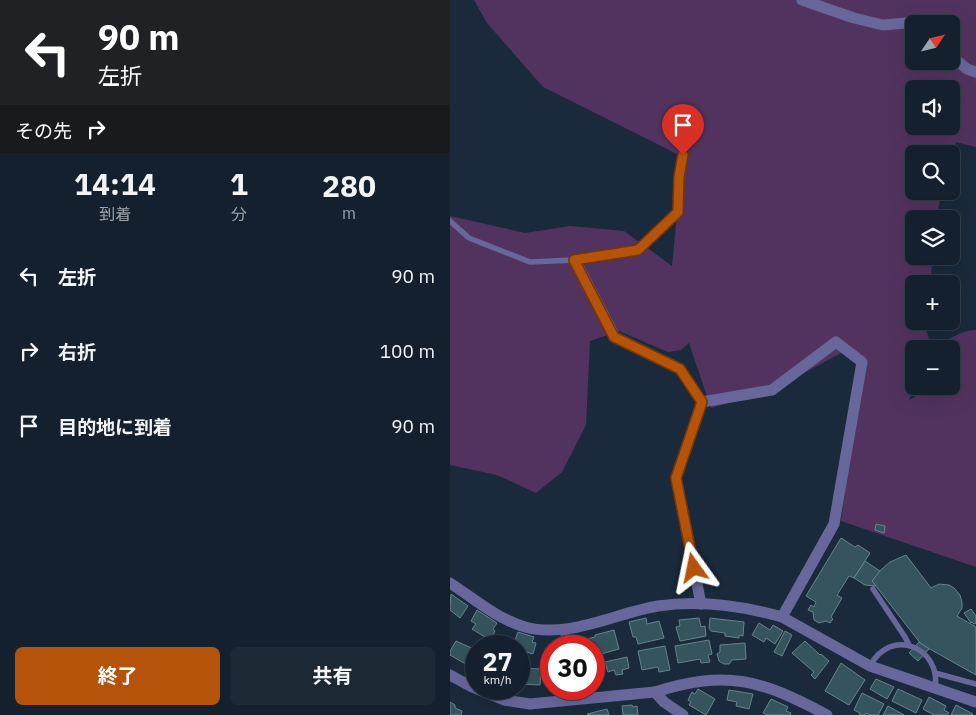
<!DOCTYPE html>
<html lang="ja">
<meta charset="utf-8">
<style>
:root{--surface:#14202d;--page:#1d2835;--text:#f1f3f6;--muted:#9da3aa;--line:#333e49;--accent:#b45309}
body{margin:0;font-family:"IBM Plex Sans","Noto Sans JP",sans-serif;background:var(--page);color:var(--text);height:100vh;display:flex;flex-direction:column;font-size:19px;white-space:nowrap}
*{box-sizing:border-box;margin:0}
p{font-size:16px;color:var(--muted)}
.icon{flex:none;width:28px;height:28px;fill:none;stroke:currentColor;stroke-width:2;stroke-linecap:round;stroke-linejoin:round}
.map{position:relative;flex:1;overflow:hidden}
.side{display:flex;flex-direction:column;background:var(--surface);width:450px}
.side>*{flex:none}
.banner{background:#202124;color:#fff;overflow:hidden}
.needle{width:32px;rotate:55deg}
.tools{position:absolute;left:455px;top:15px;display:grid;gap:10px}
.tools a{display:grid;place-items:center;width:55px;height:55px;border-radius:8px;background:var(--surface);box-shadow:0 5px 20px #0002,0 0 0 1px var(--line);font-size:25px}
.speed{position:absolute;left:15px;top:635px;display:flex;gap:10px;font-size:25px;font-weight:700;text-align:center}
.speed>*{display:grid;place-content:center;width:65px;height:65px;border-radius:50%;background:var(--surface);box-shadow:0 5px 20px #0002,0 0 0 1px var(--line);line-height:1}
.speed small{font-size:12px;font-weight:400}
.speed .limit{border:8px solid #d22;background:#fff;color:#111}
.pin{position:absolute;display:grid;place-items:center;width:42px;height:42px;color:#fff;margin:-51px -21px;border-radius:50% 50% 50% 0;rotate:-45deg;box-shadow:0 0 5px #0007}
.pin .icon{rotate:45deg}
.me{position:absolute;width:55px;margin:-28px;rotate:348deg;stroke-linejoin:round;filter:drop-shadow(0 0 4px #0008)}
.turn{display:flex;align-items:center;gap:18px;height:105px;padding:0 15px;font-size:22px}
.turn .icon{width:65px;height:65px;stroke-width:2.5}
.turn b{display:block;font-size:35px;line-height:42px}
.then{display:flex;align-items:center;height:48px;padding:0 15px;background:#0003;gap:10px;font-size:19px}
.eta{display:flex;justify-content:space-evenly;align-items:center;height:85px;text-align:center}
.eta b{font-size:30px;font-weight:700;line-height:35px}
.cta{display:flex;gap:10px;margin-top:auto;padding:10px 15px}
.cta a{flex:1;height:58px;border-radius:8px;background:var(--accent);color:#fff;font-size:20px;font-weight:700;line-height:58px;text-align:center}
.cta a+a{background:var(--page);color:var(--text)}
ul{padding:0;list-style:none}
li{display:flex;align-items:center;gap:15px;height:75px;padding:0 15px}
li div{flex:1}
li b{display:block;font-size:19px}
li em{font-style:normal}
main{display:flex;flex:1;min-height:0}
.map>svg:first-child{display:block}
.green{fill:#52335f;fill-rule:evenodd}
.building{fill:#36545d;stroke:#64848d}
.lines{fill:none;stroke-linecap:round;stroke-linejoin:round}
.service{stroke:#67679b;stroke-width:5.5}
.minor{stroke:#67679b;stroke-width:11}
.route-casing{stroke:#753606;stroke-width:12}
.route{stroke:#b45309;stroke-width:9}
</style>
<main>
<section class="side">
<div class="banner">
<div class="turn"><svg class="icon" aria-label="left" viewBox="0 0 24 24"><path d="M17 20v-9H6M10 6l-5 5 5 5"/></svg><div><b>90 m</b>左折</div></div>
<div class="then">その先<svg class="icon" aria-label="right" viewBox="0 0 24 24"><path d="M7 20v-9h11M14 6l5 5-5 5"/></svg></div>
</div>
<div class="eta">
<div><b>14:14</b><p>到着</p></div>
<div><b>1</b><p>分</p></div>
<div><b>280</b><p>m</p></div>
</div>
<ul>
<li><svg class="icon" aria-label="left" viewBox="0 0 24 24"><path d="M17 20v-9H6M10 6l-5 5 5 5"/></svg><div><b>左折</b></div><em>90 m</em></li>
<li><svg class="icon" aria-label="right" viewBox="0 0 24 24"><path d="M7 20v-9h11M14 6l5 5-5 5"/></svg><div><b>右折</b></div><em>100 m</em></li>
<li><svg class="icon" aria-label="arrive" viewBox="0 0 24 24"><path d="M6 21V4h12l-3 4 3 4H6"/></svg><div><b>目的地に到着</b></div><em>90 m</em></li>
</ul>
<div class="cta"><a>終了</a><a>共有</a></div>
</section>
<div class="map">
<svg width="526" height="715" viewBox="0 0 526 715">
<rect width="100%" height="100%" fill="#1a2a3c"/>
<!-- green -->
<path class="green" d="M 24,0 L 526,0 L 526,147 L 506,142 L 501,158 L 501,154 L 464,154 L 464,191 L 492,191 L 486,219 L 464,219 L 464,256 L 483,256 L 480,284 L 464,284 L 464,321 L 476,321 L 476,329 L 482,349 L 464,349 L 464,386 L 465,386 L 459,400 L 465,397 L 468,386 L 501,386 L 501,349 L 484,349 C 496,341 512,329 526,330 L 526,567 L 391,521 L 413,356 L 397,350 L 322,390 L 261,408 L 239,343 L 231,350 L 218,352 L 169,331 L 140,341 L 136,425 L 112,472 L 86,493 L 47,475 L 0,465 L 0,216 L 75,233 L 120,226 L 174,231 L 222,266 L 231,173 L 237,139 L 233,157 L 93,87 L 37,23 ZM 464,24 L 501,24 L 501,61 L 464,61 ZM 464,89 L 501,89 L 501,126 L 464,126 Z"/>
<!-- building -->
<g class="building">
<path d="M 426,524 L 435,526 L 434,533 L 425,530 Z"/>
<path d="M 391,538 L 405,547 L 408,545 L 420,553 L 404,578 L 399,576 L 387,595 L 392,598 L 381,617 L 383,619 L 380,623 L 376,621 L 369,623 L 364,620 L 363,612 L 358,610 L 361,605 L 364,607 L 366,602 L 356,596 Z"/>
<path d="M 456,555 L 481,588 L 489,584 L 499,585 L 504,588 L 510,595 L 512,602 L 512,608 L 507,616 L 526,627 L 526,675 L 471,644 L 422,581 L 425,575 L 440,562 Z"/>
<path d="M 415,561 L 430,571 L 422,581 L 426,586 L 415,585 L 404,578 Z"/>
<path d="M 1,594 L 18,606 L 10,618 L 0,610 Z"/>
<path d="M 521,609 L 526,616 L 526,623 L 524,624 L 522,622 L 521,623 L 514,613 Z"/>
<path d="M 27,610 L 47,623 L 43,629 L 45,631 L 40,640 L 22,629 L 26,624 L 21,621 Z"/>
<path d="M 196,618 L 197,624 L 209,621 L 214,638 L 188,644 L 186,637 L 183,637 L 179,622 Z"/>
<path d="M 249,618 L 251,627 L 255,626 L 256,636 L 230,641 L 226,627 L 230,626 L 229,620 Z"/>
<path d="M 260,618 L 294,622 L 293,636 L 289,635 L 289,638 L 275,636 L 275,633 L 261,631 L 259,628 Z"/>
<path d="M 309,623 L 320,630 L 323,625 L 333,631 L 325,644 L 316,638 L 314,642 L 302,635 Z"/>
<path d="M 164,630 L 169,649 L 144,656 L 144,646 L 139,646 L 137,639 L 145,637 L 145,635 Z"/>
<path d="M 335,631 L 342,635 L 332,656 L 324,652 Z"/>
<path d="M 68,632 L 84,637 L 82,642 L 86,643 L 83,654 L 69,650 L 69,646 L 63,646 Z"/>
<path d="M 120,634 L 121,640 L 126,639 L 127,646 L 107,646 L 106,640 L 112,639 L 111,635 Z"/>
<path d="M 259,640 L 262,654 L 258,655 L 260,662 L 251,663 L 250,659 L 228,663 L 225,646 Z"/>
<path d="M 6,641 L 26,650 L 26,670 L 0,655 L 0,651 Z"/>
<path d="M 355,641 L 370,655 L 371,654 L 379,661 L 365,679 L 361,675 L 364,672 L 342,653 Z"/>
<path d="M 469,642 L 479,649 L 468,661 L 459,653 Z"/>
<path d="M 295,643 L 296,659 L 282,660 L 279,664 L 274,664 L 269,661 L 267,654 L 270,652 L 270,645 Z"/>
<path d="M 215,646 L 220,670 L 209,672 L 208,667 L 192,670 L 188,651 Z"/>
<path d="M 177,657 L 179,668 L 172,670 L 173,674 L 166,675 L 164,670 L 158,672 L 155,662 Z"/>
<path d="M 391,663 L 415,680 L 399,705 L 375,691 Z"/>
<path d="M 69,668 L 91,669 L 90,685 L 69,684 Z"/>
<path d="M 426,679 L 444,687 L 437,699 L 420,689 Z"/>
<path d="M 248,689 L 265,699 L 256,715 L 239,705 L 241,702 L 238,700 L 242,692 L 245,694 Z"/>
<path d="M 448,689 L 472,700 L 466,713 L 442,701 Z"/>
<path d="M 279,690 L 303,694 L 299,709 L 286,706 L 287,702 L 277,700 Z"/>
<path d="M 412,693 L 434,704 L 428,715 L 420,715 L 416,713 L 415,715 L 409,715 L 410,713 L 404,710 Z"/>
<path d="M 479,697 L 496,706 L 494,710 L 499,713 L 497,715 L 484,715 L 473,709 Z"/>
<path d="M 321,699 L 338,707 L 336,711 L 341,713 L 340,715 L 317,715 L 313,713 Z"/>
<path d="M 0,702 L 5,705 L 5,708 L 12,711 L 11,715 L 0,715 Z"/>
<path d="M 182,705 L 183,707 L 187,706 L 188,715 L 173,715 L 172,706 Z"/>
<path d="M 506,705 L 523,714 L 522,715 L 501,715 Z"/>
<path d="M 438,706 L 454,715 L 433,715 Z"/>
<path d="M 157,709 L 159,715 L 138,715 L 137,714 Z"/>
</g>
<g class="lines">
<!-- service -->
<g class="service">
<path d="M 0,221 L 19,238 L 80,262 L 125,260 L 189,251 L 228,212 L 229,177 L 233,155"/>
<path d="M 423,589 L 455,637 L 459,645"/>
<path d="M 420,666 C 441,626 492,648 485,688"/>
<path d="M 485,673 L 526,684"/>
</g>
<!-- minor -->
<g class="minor">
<path d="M 352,0 L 404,18 L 433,25 L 468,22 L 469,24"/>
<path d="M 501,56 L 517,69 L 526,72"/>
<path d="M 125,260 L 165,337 L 230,369 L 252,402"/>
<path d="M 0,583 C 23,598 47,619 75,627 C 119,639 165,613 208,606 C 249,600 293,606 332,617 L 420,666 L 526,702"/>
<path d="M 251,604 L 226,478 L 252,402 L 322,390 L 386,342 L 412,362 L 384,524 L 332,617"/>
<path d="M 0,675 L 22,687 L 54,700 L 80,704 L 205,692 C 278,669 311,680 377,715"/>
<path d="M 205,692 L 214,702 L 233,715"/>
</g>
</g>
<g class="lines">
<defs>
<path id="route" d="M 233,155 L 229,177 L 228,212 L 188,250 L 124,260 L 164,337 L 230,369 L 252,402 L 226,478 L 244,568"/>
</defs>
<!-- route casing -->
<use href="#route" class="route-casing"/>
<!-- route -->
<use href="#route" class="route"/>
</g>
</svg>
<div class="tools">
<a><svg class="needle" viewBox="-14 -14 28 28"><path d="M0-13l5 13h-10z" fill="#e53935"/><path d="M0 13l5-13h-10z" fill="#9da3aa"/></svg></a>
<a><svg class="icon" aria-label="sound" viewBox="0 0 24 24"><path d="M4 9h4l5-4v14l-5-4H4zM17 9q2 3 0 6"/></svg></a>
<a><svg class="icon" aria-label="search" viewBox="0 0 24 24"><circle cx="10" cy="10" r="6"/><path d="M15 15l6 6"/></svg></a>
<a><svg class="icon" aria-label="layers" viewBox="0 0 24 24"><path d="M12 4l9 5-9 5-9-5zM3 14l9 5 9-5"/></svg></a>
<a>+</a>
<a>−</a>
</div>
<div class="speed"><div>27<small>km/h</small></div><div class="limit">30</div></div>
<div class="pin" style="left:233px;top:155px;background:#d93025"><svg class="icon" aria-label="arrive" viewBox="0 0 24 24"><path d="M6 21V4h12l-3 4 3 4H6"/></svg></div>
<svg class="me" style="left:244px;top:568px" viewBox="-20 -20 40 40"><path d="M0-17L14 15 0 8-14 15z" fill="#b45309" stroke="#fff" stroke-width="4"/></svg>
</div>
</main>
